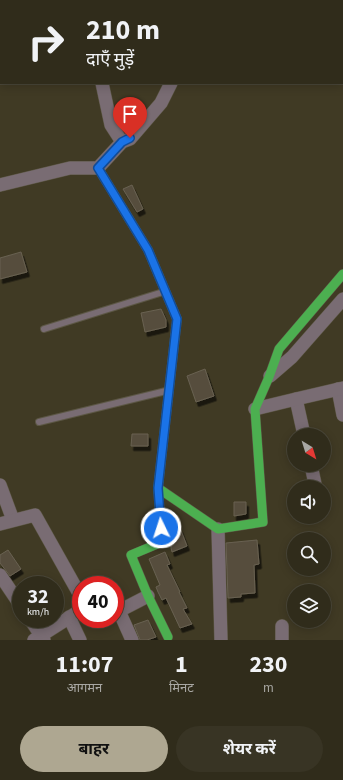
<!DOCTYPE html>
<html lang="hi">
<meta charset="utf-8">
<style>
:root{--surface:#302c1b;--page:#383424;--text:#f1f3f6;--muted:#a8a7a3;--line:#4b483a;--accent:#aea791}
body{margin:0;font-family:"Source Sans 3","Noto Sans Devanagari",sans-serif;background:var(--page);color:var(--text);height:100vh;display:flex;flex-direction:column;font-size:15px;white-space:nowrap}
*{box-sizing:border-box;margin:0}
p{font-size:13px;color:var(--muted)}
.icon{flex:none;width:22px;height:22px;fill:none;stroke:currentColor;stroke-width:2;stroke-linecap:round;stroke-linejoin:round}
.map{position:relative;height:640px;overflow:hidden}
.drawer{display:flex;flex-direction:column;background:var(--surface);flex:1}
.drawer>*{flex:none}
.hud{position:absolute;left:0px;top:0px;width:343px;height:84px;box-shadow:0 2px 10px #0003,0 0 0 1px var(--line);background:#302c1b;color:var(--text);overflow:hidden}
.needle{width:26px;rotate:142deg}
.fabs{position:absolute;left:287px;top:428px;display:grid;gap:8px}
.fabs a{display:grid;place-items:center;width:44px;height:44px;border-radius:50%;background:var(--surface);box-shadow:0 2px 10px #0003,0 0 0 1px var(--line);font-size:20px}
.speed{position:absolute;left:12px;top:576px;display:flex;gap:8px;font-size:20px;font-weight:700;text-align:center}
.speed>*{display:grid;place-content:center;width:52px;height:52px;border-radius:50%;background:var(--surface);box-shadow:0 2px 10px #0003,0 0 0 1px var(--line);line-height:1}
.speed small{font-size:10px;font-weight:400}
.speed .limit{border:6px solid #d22;background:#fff;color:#111}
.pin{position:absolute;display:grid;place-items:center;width:34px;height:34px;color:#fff;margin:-41px -17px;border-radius:50% 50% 50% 0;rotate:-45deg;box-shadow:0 0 4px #0007}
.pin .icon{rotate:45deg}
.me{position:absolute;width:44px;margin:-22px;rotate:356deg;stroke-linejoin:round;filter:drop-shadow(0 0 3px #0008)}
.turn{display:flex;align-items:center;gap:14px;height:84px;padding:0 20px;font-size:18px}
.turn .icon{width:52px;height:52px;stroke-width:2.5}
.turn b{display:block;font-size:28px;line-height:34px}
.eta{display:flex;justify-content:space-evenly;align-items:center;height:68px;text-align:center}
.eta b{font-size:24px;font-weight:700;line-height:28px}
.primary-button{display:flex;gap:8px;margin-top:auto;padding:8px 20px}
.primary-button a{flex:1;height:46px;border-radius:24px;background:var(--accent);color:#111;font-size:16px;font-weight:700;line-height:46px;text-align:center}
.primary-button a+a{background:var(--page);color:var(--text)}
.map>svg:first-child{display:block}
.building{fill:#564e3e;stroke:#696151;filter:url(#shadow)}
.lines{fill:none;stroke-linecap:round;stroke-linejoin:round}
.lane-casing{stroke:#5c5745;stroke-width:8}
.street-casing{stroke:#5c5745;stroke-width:14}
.fast-casing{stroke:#5c5745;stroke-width:10}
.lane{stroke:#796c73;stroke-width:6}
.street{stroke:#796c73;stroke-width:13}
.fast{stroke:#4caf50;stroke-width:9}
.route-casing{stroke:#114b97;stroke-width:10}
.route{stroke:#1a73e8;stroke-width:7}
</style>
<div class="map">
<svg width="343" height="640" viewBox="0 0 343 640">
<defs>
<filter id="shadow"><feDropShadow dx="2.5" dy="4.5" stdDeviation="0" flood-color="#0009"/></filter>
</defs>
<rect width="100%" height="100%" fill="#403a24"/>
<!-- building -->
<g class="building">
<path d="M 132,185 L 143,209 L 137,212 L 123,189 Z"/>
<path d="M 21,252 L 27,272 L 0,279 L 0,258 Z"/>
<path d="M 161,309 L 166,320 L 166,327 L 145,332 L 141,313 Z"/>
<path d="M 205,369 L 214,396 L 196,402 L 187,376 Z"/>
<path d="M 132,434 L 148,434 L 148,446 L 131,446 Z"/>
<path d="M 234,502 L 246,502 L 246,514 L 234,516 Z"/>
<path d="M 180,528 L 187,546 L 172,552 L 171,548 L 172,541 L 172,532 Z"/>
<path d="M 257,540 L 259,564 L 254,565 L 255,593 L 241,594 L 241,597 L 228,598 L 226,543 Z"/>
<path d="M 8,550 L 21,569 L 10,576 L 0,563 L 0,555 Z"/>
<path d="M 165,552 L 170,564 L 167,565 L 180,592 L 179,592 L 187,608 L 183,609 L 192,624 L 180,628 L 166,598 L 162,600 L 158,592 L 156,587 L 160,585 L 149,559 Z"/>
<path d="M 148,620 L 156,637 L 147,640 L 140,640 L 134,625 Z"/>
</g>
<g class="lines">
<defs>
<g id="lane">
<path d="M 0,34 L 1,34"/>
<path d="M 44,329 L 163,292"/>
<path d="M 39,422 L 166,391"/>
</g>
<g id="street">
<path d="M 90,0 L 90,1"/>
<path d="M 270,1 L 270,0"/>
<path d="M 288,1 L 290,0"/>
<path d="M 102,83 L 111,125 L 122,142"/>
<path d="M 0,185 L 70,168 L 98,168 L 122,142 L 130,139 L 161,103 L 171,83"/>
<path d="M 270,376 L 292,357 L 343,299"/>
<path d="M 338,389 L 343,415"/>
<path d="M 296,399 L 304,435"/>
<path d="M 255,409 L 296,399 L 343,388"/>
<path d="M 311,465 L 315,484"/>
<path d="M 0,485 L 13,520"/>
<path d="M 0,524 L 35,515 L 81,597"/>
<path d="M 218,529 L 221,640"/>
<path d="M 0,575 L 21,606"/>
<path d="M 69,617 L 80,640"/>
<path d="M 30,619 L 44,640"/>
<path d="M 282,626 L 282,640"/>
<path d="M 34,640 L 81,610"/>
<path d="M 132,640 L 119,611 L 148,596"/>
</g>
<g id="fast">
<path d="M 98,168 L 148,250 L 177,319 L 158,488 L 162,542 L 131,555 L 148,596 L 168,637"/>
<path d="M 158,488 L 218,529 L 263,522 L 255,409 L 269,377 L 279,349 L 343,274"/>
</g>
</defs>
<!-- lane casing -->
<use href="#lane" class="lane-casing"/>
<!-- street casing -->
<use href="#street" class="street-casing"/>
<!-- fast casing -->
<use href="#fast" class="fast-casing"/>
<!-- lane -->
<use href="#lane" class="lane"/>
<!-- street -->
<use href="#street" class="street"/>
<!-- fast -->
<use href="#fast" class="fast"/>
</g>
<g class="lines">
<defs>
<path id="route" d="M 130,138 L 122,142 L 98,168 L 148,250 L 177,319 L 158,488 L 161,528"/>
</defs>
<!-- route casing -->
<use href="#route" class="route-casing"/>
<!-- route -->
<use href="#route" class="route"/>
</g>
</svg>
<div class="fabs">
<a><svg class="needle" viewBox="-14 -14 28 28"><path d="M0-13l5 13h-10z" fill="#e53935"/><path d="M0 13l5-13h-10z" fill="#a8a7a3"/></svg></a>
<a><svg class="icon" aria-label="sound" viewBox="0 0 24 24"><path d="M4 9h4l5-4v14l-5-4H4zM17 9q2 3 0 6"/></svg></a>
<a><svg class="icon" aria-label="search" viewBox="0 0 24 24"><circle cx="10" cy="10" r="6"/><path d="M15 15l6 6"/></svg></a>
<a><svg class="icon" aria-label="layers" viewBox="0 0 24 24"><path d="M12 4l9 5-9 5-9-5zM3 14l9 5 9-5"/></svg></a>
</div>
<div class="speed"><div>32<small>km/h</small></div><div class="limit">40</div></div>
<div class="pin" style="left:130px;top:138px;background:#d93025"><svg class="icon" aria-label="arrive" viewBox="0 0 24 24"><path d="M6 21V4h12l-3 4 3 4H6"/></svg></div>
<svg class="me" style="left:161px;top:528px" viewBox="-20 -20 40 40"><circle r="17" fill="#1a73e8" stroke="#fff" stroke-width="3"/><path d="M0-11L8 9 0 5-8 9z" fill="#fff"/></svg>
<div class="hud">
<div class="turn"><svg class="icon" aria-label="right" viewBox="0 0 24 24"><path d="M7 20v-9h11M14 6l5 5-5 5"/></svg><div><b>210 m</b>दाएँ मुड़ें</div></div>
</div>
</div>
<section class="drawer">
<div class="eta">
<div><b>11:07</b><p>आगमन</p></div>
<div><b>1</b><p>मिनट</p></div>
<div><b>230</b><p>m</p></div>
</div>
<div class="primary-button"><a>बाहर</a><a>शेयर करें</a></div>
</section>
